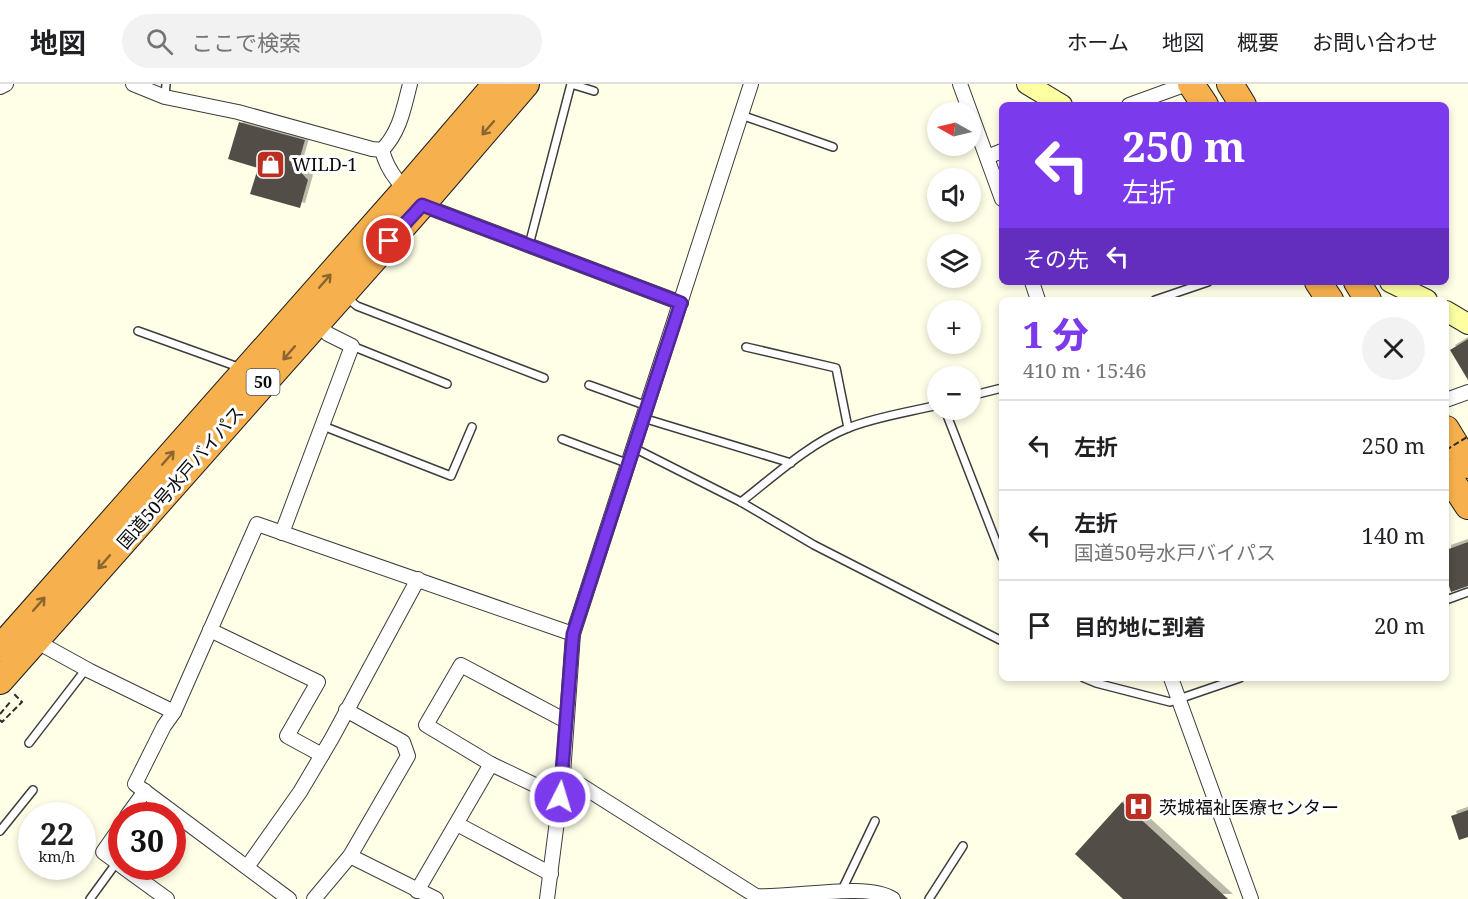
<!DOCTYPE html>
<html lang="ja">
<meta charset="utf-8">
<style>
:root{--surface:#fff;--page:#f2f2f2;--text:#202124;--muted:#757577;--line:#e0e0e0;--accent:#7c3aed}
body{margin:0;font-family:"Noto Serif","Noto Sans JP",serif;background:var(--page);color:var(--text);height:100vh;display:flex;flex-direction:column;font-size:22px;white-space:nowrap}
*{box-sizing:border-box;margin:0}
p{font-size:20px;color:var(--muted)}
.icon{flex:none;width:33px;height:33px;fill:none;stroke:currentColor;stroke-width:2;stroke-linecap:round;stroke-linejoin:round}
.map{position:relative;flex:1;overflow:hidden}
.sheet{position:absolute;left:999px;top:213px;width:450px;height:384px;display:flex;flex-direction:column;background:var(--surface);border-radius:9px;box-shadow:0 3px 9px #0003}
.sheet>*{flex:none}
.top-card{position:absolute;left:999px;top:18px;width:450px;height:183px;border-radius:9px;box-shadow:0 3px 9px #0003;background:#7c3aed;color:#fff;overflow:hidden}
.needle{width:39px;rotate:278deg}
.tools{position:absolute;left:927px;top:18px;display:grid;gap:12px}
.tools a{display:grid;place-items:center;width:54px;height:54px;border-radius:50%;background:var(--surface);box-shadow:0 3px 9px #0003;font-size:30px}
.speed{position:absolute;left:18px;top:718px;display:flex;gap:12px;font-size:30px;font-weight:700;text-align:center}
.speed>*{display:grid;place-content:center;width:78px;height:78px;border-radius:50%;background:var(--surface);box-shadow:0 3px 9px #0003;line-height:1}
.speed small{font-size:15px;font-weight:400}
.speed .limit{border:9px solid #d22;background:#fff;color:#111}
.pin{position:absolute;display:grid;place-items:center;width:51px;height:51px;color:#fff;margin:-26px;border:3px solid #fff;border-radius:50%;box-shadow:0 2px 6px #0007}
.me{position:absolute;width:66px;margin:-33px;rotate:5deg;stroke-linejoin:round;filter:drop-shadow(0 0 4px #0008)}
.turn{display:flex;align-items:center;gap:21px;height:126px;padding:0 24px;font-size:27px}
.turn .icon{width:78px;height:78px;stroke-width:2.5}
.turn b{display:block;font-size:42px;line-height:51px}
.then{display:flex;align-items:center;height:57px;padding:0 24px;background:#0003;gap:12px;font-size:22px}
.round{display:grid;place-items:center;flex:none;width:63px;height:63px;border-radius:32px;background:var(--page)}
.summary{display:flex;align-items:center;justify-content:space-between;height:102px;padding:0 24px}
h1{font-size:36px;font-weight:800;line-height:45px;color:var(--accent)}
ul{padding:0;list-style:none}
li{display:flex;align-items:center;gap:18px;height:90px;padding:0 24px;border-top:2px solid var(--line)}
li div{flex:1}
li b{display:block;font-size:22px}
li em{font-style:normal}
header{display:flex;align-items:center;gap:36px;box-sizing:border-box;height:84px;padding:0 30px;background:var(--surface);border-bottom:2px solid var(--line)}
header strong{font-size:28px}
nav{display:flex;gap:33px;margin-inline-start:auto;font-size:21px}
.search{width:420px;height:54px;background:var(--page);display:flex;align-items:center;gap:15px;box-sizing:border-box;padding:0 21px;border-radius:33px;color:var(--muted);font-size:22px}
.map>svg:first-child{display:block}
.building{fill:#534d46;filter:url(#shadow)}
.lines{fill:none;stroke-linecap:round;stroke-linejoin:round}
.lane-casing{stroke:#3d3d3d;stroke-width:10}
.street-casing{stroke:#3d3d3d;stroke-width:16}
.secondary-casing{stroke:#2c2c2c;stroke-width:22}
.highway-casing{stroke:#1b1b1b;stroke-width:28}
.path{stroke:#2c2c2c;stroke-width:2;stroke-dasharray:6 3;stroke-linecap:butt}
.lane{stroke:#fff;stroke-width:7}
.street{stroke:#fff;stroke-width:14}
.secondary{stroke:#fdffa2;stroke-width:20}
.highway{stroke:#f6b14e;stroke-width:26}
.path-bridge{stroke:#2c2c2c;stroke-width:2;stroke-dasharray:6 3;stroke-linecap:butt}
.oneway{stroke:#8c662f}
.route-casing{stroke:#51269a;stroke-width:15}
.route{stroke:#7c3aed;stroke-width:10}
.labels{text-anchor:middle;dominant-baseline:central;stroke-width:6;stroke-linejoin:round;paint-order:stroke}
.shield{fill:#fff;stroke:#545454;stroke-width:1.5}
.shield-label{font-size:16px;font-weight:bold;fill:#0a0a0a}
.poi-label{font-size:18px;fill:#0a0a0a;stroke:#fff;text-anchor:start}
.street-label{font-size:18px;fill:#0a0a0a;stroke:#fff}
</style>
<header>
<strong>地図</strong>
<div class="search"><svg class="icon" aria-label="search" viewBox="0 0 24 24"><circle cx="10" cy="10" r="6"/><path d="M15 15l6 6"/></svg>ここで検索</div>
<nav><a>ホーム</a><a>地図</a><a>概要</a><a>お問い合わせ</a></nav>
</header>
<div class="map">
<svg width="1468" height="815" viewBox="0 0 1468 815">
<defs>
<filter id="shadow"><feDropShadow dx="5" dy="-5" stdDeviation="0" flood-color="#0004"/></filter>
</defs>
<rect width="100%" height="100%" fill="#fffee7"/>
<!-- building -->
<g class="building">
<path d="M 239,38 L 305,56 L 297,84 L 308,96 L 300,124 L 250,110 L 258,84 L 228,75 Z"/>
<path d="M 1468,255 L 1468,296 L 1450,266 Z"/>
<path d="M 1468,458 L 1468,502 L 1451,508 L 1446,493 L 1446,466 Z"/>
<path d="M 1122,718 L 1228,815 L 1123,815 L 1075,770 Z"/>
<path d="M 1468,726 L 1468,753 L 1459,756 L 1451,732 Z"/>
</g>
<g class="lines">
<defs>
<g id="lane">
<path d="M 165,13 L 166,0"/>
<path d="M 741,31 L 833,63"/>
<path d="M 529,161 L 571,0 L 594,7"/>
<path d="M 346,213 L 357,222 L 544,294"/>
<path d="M 1155,216 L 1208,198"/>
<path d="M 138,247 L 241,284"/>
<path d="M 352,262 L 447,300"/>
<path d="M 746,263 L 836,284 L 848,344"/>
<path d="M 589,301 L 647,322"/>
<path d="M 970,312 L 1002,304"/>
<path d="M 945,326 L 1002,473"/>
<path d="M 643,334 L 791,379"/>
<path d="M 323,342 L 451,392 L 472,343"/>
<path d="M 562,355 L 629,380"/>
<path d="M 634,364 L 741,418 L 814,461 L 1002,557"/>
<path d="M 741,418 C 773,393 810,359 848,344 C 875,333 909,328 938,321"/>
<path d="M 1446,516 L 1468,508"/>
<path d="M 1084,594 L 1096,599 L 1170,618 L 1240,594"/>
<path d="M 29,659 L 86,585"/>
<path d="M 0,747 L 33,706"/>
<path d="M 841,808 L 875,737"/>
<path d="M 90,815 L 117,778"/>
<path d="M 929,815 L 963,762"/>
</g>
<g id="street">
<path d="M 133,0 L 165,13 L 238,28 L 372,65 L 382,66 C 400,48 404,23 410,0"/>
<path d="M 960,0 L 1002,115"/>
<path d="M 0,3 L 6,0"/>
<path d="M 1129,21 L 1187,0"/>
<path d="M 382,66 C 388,90 403,104 422,121 L 681,219"/>
<path d="M 987,73 L 1002,67"/>
<path d="M 1032,198 L 1038,216"/>
<path d="M 1446,316 L 1468,308"/>
<path d="M 282,449 L 352,262 L 328,250 L 316,238"/>
<path d="M 210,546 L 318,598 L 287,652 L 322,671"/>
<path d="M 32,555 L 90,587 L 174,628"/>
<path d="M 1171,594 L 1251,815"/>
<path d="M 563,690 L 756,812 C 791,815 866,797 893,815"/>
<path d="M 560,713 L 491,680 L 426,641 L 461,581 L 566,637"/>
<path d="M 127,732 L 145,707"/>
<path d="M 457,740 L 551,790"/>
<path d="M 122,741 L 103,768 L 122,782"/>
<path d="M 350,772 L 436,815"/>
<path d="M 123,783 L 167,815"/>
<path d="M 247,783 L 300,708 L 332,654 L 418,495"/>
<path d="M 417,807 L 491,680"/>
<path d="M 289,815 L 135,700 L 164,642 L 174,628 L 257,440 L 573,550"/>
<path d="M 314,815 L 350,772 L 408,672 L 403,658 L 346,626"/>
<path d="M 547,815 L 563,690 L 573,550 L 751,0"/>
</g>
<g id="secondary">
<path d="M 1027,0 L 1062,21"/>
<path d="M 1390,198 L 1427,216"/>
<path d="M 1446,227 L 1468,240"/>
</g>
<g id="highway">
<path d="M 1191,0 L 1205,21"/>
<path d="M 1230,0 L 1243,21"/>
<path d="M 1318,198 L 1330,216"/>
<path d="M 1357,198 L 1368,216"/>
<path d="M 1446,345 L 1468,381"/>
<path d="M 1446,388 L 1468,422"/>
<path d="M 0,564 L 405,106 L 496,0"/>
<path d="M 0,597 L 422,121 L 526,0"/>
</g>
</defs>
<!-- lane casing -->
<use href="#lane" class="lane-casing"/>
<!-- street casing -->
<use href="#street" class="street-casing"/>
<!-- secondary casing -->
<use href="#secondary" class="secondary-casing"/>
<!-- highway casing -->
<use href="#highway" class="highway-casing"/>
<!-- path -->
<g class="path">
<path d="M 0,630 L 11,617"/>
<path d="M 0,636 L 2,638 L 22,618 L 14,610"/>
</g>
<!-- lane -->
<use href="#lane" class="lane"/>
<!-- street -->
<use href="#street" class="street"/>
<!-- secondary -->
<use href="#secondary" class="secondary"/>
<!-- highway -->
<use href="#highway" class="highway"/>
<!-- path-bridge -->
<path class="path-bridge" d="M 1446,366 L 1467,353"/>
</g>
<!-- one-way arrows -->
<defs><path id="oneway-shaft" d="M-6 0H5M1.5-3L5.5 0L1.5 3" fill="none" stroke-width="1.6" stroke-linecap="round" stroke-linejoin="round" transform="scale(1.5)"/></defs>
<g class="oneway">
<use href="#oneway-shaft" transform="translate(488 44) rotate(131)"/>
<use href="#oneway-shaft" transform="translate(325 197) rotate(-49)"/>
<use href="#oneway-shaft" transform="translate(289 269) rotate(131)"/>
<use href="#oneway-shaft" transform="translate(168 374) rotate(-49)"/>
<use href="#oneway-shaft" transform="translate(104 478) rotate(131)"/>
<use href="#oneway-shaft" transform="translate(39 520) rotate(-49)"/>
</g>
<g class="lines">
<defs>
<path id="route" d="M 389,157 L 422,121 L 681,219 L 573,550 L 560,713"/>
</defs>
<!-- route casing -->
<use href="#route" class="route-casing"/>
<!-- route -->
<use href="#route" class="route"/>
</g>
<!-- icons -->
<defs>
<symbol id="shop-square" viewBox="-11 -11 22 22"><rect x="-9" y="-9" width="18" height="18" rx="4" fill="#ba2f22" stroke="#fff"/><path d="M-5-2.5h2.3a2.7 3.5 0 0 1 5.4 0H5L5.5 6h-11ZM-1.5-2.5h3a1.5 2.3 0 0 0-3 0Z" fill="#fff"/></symbol>
<symbol id="hospital-square" viewBox="-11 -11 22 22"><rect x="-9" y="-9" width="18" height="18" rx="4" fill="#ba2f22" stroke="#fff"/><path d="M-5-5h3v3.5h4V-5h3V5h-3V1.5h-4V5h-3Z" fill="#fff"/></symbol>
</defs>
<g fill-rule="evenodd">
<use href="#shop-square" x="254" y="64" width="33" height="33"/>
<use href="#hospital-square" x="1122" y="706" width="33" height="33"/>
</g>
<g class="labels">
<!-- shield labels -->
<rect class="shield" x="246.5" y="285" width="33" height="26" rx="4.5"/>
<g class="shield-label">
<text x="263" y="298">50</text>
</g>
<!-- poi labels -->
<g class="poi-label">
<text x="292" y="80">WILD-1</text>
<text x="1159" y="723">茨城福祉医療センター</text>
</g>
<!-- street labels -->
<g class="street-label">
<text transform="translate(180 393) rotate(-49)">国道50号水戸バイパス</text>
</g>
</g>
</svg>
<div class="tools">
<a><svg class="needle" viewBox="-14 -14 28 28"><path d="M0-13l5 13h-10z" fill="#e53935"/><path d="M0 13l5-13h-10z" fill="#757577"/></svg></a>
<a><svg class="icon" aria-label="sound" viewBox="0 0 24 24"><path d="M4 9h4l5-4v14l-5-4H4zM17 9q2 3 0 6"/></svg></a>
<a><svg class="icon" aria-label="layers" viewBox="0 0 24 24"><path d="M12 4l9 5-9 5-9-5zM3 14l9 5 9-5"/></svg></a>
<a>+</a>
<a>−</a>
</div>
<div class="speed"><div>22<small>km/h</small></div><div class="limit">30</div></div>
<div class="pin" style="left:389px;top:157px;background:#d93025"><svg class="icon" aria-label="arrive" viewBox="0 0 24 24"><path d="M6 21V4h12l-3 4 3 4H6"/></svg></div>
<svg class="me" style="left:560px;top:713px" viewBox="-20 -20 40 40"><circle r="17" fill="#7c3aed" stroke="#fff" stroke-width="3"/><path d="M0-11L8 9 0 5-8 9z" fill="#fff"/></svg>
<div class="top-card">
<div class="turn"><svg class="icon" aria-label="left" viewBox="0 0 24 24"><path d="M17 20v-9H6M10 6l-5 5 5 5"/></svg><div><b>250 m</b>左折</div></div>
<div class="then">その先<svg class="icon" aria-label="left" viewBox="0 0 24 24"><path d="M17 20v-9H6M10 6l-5 5 5 5"/></svg></div>
</div>
<section class="sheet">
<div class="summary"><div><h1>1 分</h1><p>410 m · 15:46</p></div><a class="round"><svg class="icon" aria-label="close" viewBox="0 0 24 24"><path d="M6 6l12 12M18 6L6 18"/></svg></a></div>
<ul>
<li><svg class="icon" aria-label="left" viewBox="0 0 24 24"><path d="M17 20v-9H6M10 6l-5 5 5 5"/></svg><div><b>左折</b></div><em>250 m</em></li>
<li><svg class="icon" aria-label="left" viewBox="0 0 24 24"><path d="M17 20v-9H6M10 6l-5 5 5 5"/></svg><div><b>左折</b><p>国道50号水戸バイパス</p></div><em>140 m</em></li>
<li><svg class="icon" aria-label="arrive" viewBox="0 0 24 24"><path d="M6 21V4h12l-3 4 3 4H6"/></svg><div><b>目的地に到着</b></div><em>20 m</em></li>
</ul>
</section>
</div>
